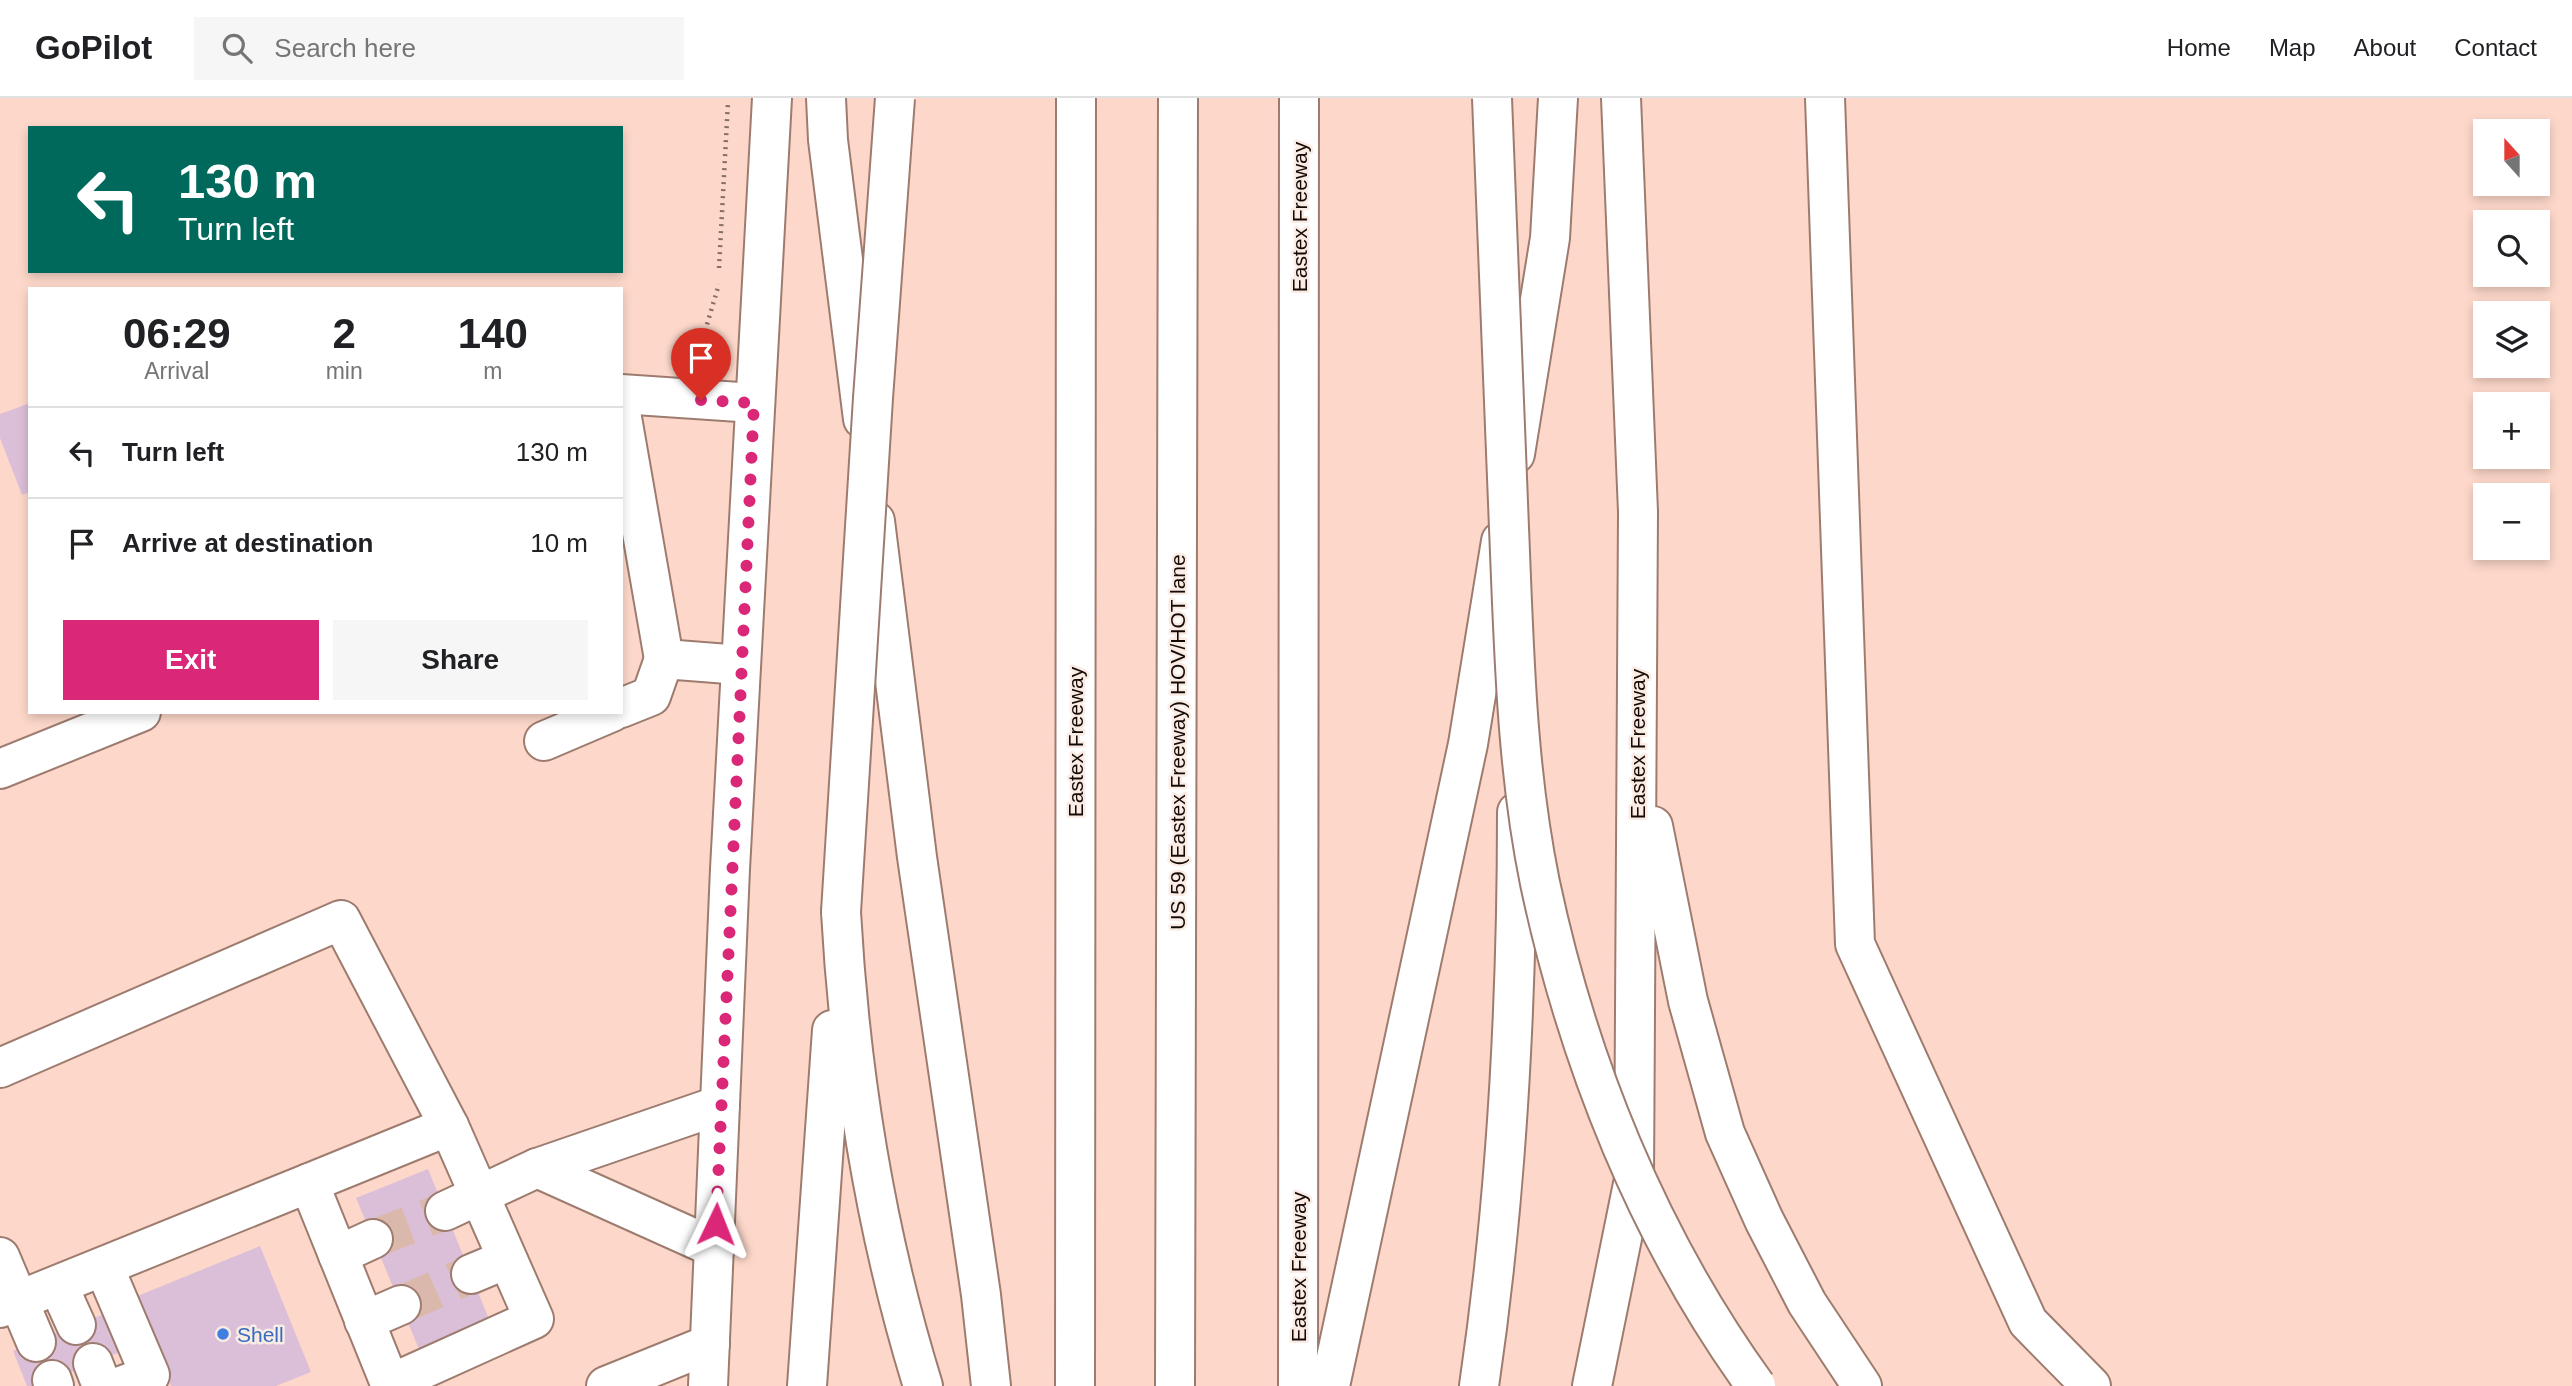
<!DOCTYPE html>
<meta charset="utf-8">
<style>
:root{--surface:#fff;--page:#f6f6f6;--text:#202124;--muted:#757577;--line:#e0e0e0;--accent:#db2777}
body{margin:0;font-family:Helvetica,sans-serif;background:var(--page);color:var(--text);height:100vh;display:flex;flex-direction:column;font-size:26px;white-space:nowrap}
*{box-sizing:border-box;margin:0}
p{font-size:23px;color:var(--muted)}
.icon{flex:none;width:38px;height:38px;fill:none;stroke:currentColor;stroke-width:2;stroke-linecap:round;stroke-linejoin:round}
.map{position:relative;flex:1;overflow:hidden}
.details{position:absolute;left:28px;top:189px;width:595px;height:427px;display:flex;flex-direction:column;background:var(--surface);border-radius:0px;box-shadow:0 4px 10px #0003}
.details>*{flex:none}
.hud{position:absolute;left:28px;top:28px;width:595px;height:147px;border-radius:0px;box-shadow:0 4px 10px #0003;background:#00695c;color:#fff;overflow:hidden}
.needle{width:46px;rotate:339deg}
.tools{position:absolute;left:2473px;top:21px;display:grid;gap:14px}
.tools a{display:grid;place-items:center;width:77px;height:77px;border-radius:0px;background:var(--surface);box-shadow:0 4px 10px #0003;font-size:35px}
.pin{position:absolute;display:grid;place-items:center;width:60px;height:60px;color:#fff;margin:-72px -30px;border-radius:50% 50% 50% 0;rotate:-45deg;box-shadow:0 0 7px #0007}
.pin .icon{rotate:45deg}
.me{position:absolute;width:77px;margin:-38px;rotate:2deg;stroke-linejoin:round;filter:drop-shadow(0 0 5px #0008)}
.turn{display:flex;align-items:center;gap:24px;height:147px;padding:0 35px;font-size:32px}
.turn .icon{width:91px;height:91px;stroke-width:2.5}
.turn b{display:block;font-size:49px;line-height:60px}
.eta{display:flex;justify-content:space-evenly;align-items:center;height:119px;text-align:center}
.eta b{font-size:42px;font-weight:700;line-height:49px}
.button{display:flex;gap:14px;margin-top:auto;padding:14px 35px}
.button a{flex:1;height:80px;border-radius:0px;background:var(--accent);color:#fff;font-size:28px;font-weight:700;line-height:80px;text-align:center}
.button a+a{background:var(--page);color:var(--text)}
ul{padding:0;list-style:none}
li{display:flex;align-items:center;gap:21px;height:91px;padding:0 35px;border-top:2px solid var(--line)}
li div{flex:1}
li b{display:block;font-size:26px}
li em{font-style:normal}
header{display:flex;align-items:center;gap:42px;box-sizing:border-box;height:98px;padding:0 35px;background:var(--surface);border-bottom:2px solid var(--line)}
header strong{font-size:33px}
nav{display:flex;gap:38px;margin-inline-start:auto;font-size:24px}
.search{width:490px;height:63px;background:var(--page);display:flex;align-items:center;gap:18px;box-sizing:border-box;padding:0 24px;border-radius:0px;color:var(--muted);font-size:26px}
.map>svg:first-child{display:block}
.building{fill:#dbbfd8}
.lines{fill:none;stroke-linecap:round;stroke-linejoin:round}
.minor-tunnel{stroke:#dab9ac;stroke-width:38;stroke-dasharray:38 19;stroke-linecap:butt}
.minor-casing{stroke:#9d7c6f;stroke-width:42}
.major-casing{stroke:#9d7c6f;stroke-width:42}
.highway-casing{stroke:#9d7c6f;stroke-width:42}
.path{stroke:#876f66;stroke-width:4.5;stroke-dasharray:2 5;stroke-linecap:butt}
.minor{stroke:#fff;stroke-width:38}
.major{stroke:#fff;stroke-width:38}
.highway{stroke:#fff;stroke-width:38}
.highway-bridge-casing{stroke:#9d7c6f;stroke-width:42;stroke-linecap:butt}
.highway-bridge{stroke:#fff;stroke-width:38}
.route{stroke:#db2777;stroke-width:12;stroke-dasharray:0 21.6}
.shop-dot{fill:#3f7fe0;stroke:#faebe5;stroke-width:2.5}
.labels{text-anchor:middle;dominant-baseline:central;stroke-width:5;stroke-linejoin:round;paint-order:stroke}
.street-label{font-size:21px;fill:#150905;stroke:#faebe5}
.shop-label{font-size:21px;fill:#366cbe;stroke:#faebe5;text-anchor:start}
</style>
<header>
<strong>GoPilot</strong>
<div class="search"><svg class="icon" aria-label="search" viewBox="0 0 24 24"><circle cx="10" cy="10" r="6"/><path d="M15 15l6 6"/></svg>Search here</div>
<nav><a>Home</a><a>Map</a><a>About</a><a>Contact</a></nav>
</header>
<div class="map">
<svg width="2572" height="1288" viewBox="0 0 2572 1288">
<rect width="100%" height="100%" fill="#fdd8ca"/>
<!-- building -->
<g class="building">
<path d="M 30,305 L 30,394 L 22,397 L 0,340 L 0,316 Z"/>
<path d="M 428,1071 L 491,1226 L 421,1256 L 356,1100 Z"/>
<path d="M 260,1148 L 311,1274 L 276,1288 L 171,1288 L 135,1199 Z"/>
<path d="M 109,1214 L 125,1252 L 37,1288 L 27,1288 L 13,1253 Z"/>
</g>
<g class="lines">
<!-- minor-tunnel -->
<g class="minor-tunnel">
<path d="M 373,1141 L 445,1113"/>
<path d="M 401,1207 L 471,1176"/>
</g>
<defs>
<g id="minor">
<path d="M 1825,0 L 1855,846 L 2028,1224 L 2091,1288"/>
<path d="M 621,296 L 754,305"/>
<path d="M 621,314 L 664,561"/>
<path d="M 621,610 L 651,598 L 664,561 L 741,567"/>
<path d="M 544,643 L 612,614"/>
<path d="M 0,671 L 141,614"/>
<path d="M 0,970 L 341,822 L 449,1028 L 534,1221 L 390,1286"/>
<path d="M 537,1070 L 715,1150"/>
<path d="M 445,1113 L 537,1070 L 720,1007"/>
<path d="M 338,1157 L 373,1141"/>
<path d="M 0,1159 L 36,1244"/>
<path d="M 104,1169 L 150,1277 L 121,1288"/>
<path d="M 471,1176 L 507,1161"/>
<path d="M 58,1187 L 76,1227"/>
<path d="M 0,1210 L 309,1085"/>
<path d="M 364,1223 L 401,1207"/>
<path d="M 93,1265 L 102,1288"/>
<path d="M 52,1282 L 54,1288"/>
<path d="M 391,1288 L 309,1085 L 449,1028"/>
<path d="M 606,1288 L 710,1246"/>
</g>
<g id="major">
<path d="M 1653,728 L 1688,903 L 1725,1035 L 1764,1122 L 1807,1205 L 1862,1288"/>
<path d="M 708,1288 L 730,771 L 772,0"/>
<path d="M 1592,1288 L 1634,1081 L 1638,414 L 1621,0"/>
</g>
<g id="highway">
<path d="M 826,0 L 828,42 L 863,321"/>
<path d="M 1515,356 L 1550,140 L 1558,0"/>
<path d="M 875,423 L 917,759 L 981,1197 L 991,1288"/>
<path d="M 841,814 C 850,976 875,1133 923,1288"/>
<path d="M 807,1288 L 832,932"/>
<path d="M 1075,1288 L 1076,0"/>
<path d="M 1175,1288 L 1178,0"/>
<path d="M 1298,1288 L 1299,0"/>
<path d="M 1330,1288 L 1468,646 L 1501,443"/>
<path d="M 1479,1288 C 1507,1098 1517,907 1517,714"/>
</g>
</defs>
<!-- minor casing -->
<use href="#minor" class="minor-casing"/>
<!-- major casing -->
<use href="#major" class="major-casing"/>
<!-- highway casing -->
<use href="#highway" class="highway-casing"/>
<!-- path -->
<g class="path">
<path d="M 719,170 L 728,4"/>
<path d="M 705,233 L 719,186"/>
</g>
<!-- minor -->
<use href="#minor" class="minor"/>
<!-- major -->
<use href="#major" class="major"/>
<!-- highway -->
<use href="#highway" class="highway"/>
<defs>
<g id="highway-bridge">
<path d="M 1492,0 C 1498,143 1503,287 1509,430 C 1514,549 1516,668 1540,785 C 1578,964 1648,1139 1756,1288"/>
<path d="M 841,814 L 873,300 L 895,0"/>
</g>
</defs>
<!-- highway-bridge casing -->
<use href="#highway-bridge" class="highway-bridge-casing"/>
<!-- highway-bridge -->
<use href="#highway-bridge" class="highway-bridge"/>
</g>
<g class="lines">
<!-- route -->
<path class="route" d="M 701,302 L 754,305 L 716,1126"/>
</g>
<!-- markers -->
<circle class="shop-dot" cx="223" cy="1236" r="7"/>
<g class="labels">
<!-- street labels -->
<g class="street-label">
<text transform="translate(1299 119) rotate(-90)">Eastex Freeway</text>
<text transform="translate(1075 644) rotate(-90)">Eastex Freeway</text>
<text transform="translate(1177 644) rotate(-90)">US 59 (Eastex Freeway) HOV/HOT lane</text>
<text transform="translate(1637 646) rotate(-90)">Eastex Freeway</text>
<text transform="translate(1298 1169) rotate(-90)">Eastex Freeway</text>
</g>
<!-- shop labels -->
<g class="shop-label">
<text x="237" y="1236">Shell</text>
</g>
</g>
</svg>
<div class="tools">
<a><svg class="needle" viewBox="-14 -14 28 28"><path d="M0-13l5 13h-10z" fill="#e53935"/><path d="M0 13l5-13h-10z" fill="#757577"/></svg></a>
<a><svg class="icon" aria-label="search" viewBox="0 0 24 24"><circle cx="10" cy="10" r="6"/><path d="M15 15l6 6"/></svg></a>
<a><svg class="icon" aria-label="layers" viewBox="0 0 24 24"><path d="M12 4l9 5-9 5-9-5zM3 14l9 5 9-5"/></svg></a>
<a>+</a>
<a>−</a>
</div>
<div class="pin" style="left:701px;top:302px;background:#d93025"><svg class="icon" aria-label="arrive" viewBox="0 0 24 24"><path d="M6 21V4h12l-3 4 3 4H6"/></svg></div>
<svg class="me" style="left:716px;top:1126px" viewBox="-20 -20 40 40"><path d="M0-17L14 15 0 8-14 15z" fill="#db2777" stroke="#fff" stroke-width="4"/></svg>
<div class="hud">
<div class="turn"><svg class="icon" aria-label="left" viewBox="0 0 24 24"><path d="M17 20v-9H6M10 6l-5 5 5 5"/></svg><div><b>130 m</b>Turn left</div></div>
</div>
<section class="details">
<div class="eta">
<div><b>06:29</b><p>Arrival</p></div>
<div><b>2</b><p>min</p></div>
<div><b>140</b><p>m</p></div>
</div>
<ul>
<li><svg class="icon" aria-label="left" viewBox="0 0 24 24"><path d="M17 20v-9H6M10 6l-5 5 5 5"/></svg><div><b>Turn left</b></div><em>130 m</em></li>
<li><svg class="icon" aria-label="arrive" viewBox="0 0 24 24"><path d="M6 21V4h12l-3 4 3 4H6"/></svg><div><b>Arrive at destination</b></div><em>10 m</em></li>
</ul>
<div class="button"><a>Exit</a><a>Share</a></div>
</section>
</div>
